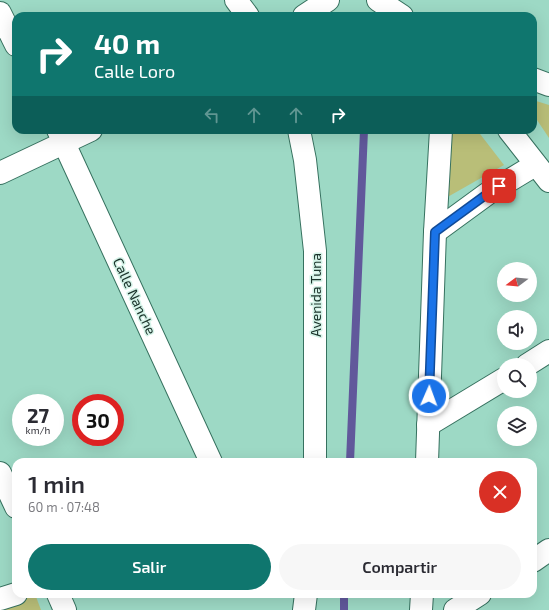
<!DOCTYPE html>
<html lang="es">
<meta charset="utf-8">
<style>
:root{--surface:#fff;--page:#f7f7f7;--text:#2b2b33;--muted:#7c7c81;--accent:#0f766e}
body{margin:0;font-family:"Exo 2",sans-serif;background:var(--page);color:var(--text);height:100vh;display:flex;flex-direction:column;font-size:15px;white-space:nowrap}
*{box-sizing:border-box;margin:0}
p{font-size:13px;color:var(--muted)}
.icon{flex:none;width:22px;height:22px;fill:none;stroke:currentColor;stroke-width:2;stroke-linecap:round;stroke-linejoin:round}
.map{position:relative;flex:1;overflow:hidden}
.drawer{position:absolute;left:12px;top:458px;width:525px;height:140px;display:flex;flex-direction:column;background:var(--surface);border-radius:12px;box-shadow:0 4px 16px #0002}
.drawer>*{flex:none}
.top-card{position:absolute;left:12px;top:12px;width:525px;height:122px;border-radius:12px;box-shadow:0 4px 16px #0002;background:#0f766e;color:#fff;overflow:hidden}
.needle{width:26px;rotate:254deg}
.fabs{position:absolute;left:497px;top:262px;display:grid;gap:8px}
.fabs a{display:grid;place-items:center;width:40px;height:40px;border-radius:50%;background:var(--surface);box-shadow:0 4px 16px #0002;font-size:20px}
.speed{position:absolute;left:12px;top:394px;display:flex;gap:8px;font-size:20px;font-weight:700;text-align:center}
.speed>*{display:grid;place-content:center;width:52px;height:52px;border-radius:50%;background:var(--surface);box-shadow:0 4px 16px #0002;line-height:1}
.speed small{font-size:10px;font-weight:400}
.speed .limit{border:6px solid #d22;background:#fff;color:#111}
.pin{position:absolute;display:grid;place-items:center;width:34px;height:34px;color:#fff;margin:-17px;border-radius:8px;box-shadow:0 2px 6px #0006}
.me{position:absolute;width:44px;margin:-22px;rotate:2deg;stroke-linejoin:round;filter:drop-shadow(0 0 3px #0008)}
.turn{display:flex;align-items:center;gap:14px;height:84px;padding:0 16px;font-size:18px}
.turn .icon{width:52px;height:52px;stroke-width:2.5}
.turn b{display:block;font-size:28px;line-height:34px}
.lanes{display:flex;align-items:center;height:38px;padding:0 16px;background:#0003;justify-content:center;gap:20px;direction:ltr}
.lanes .off{opacity:.35}
.round{display:grid;place-items:center;flex:none;width:42px;height:42px;border-radius:21px;background:var(--page)}
.headline{display:flex;align-items:center;justify-content:space-between;height:68px;padding:0 16px}
h1{font-size:24px;font-weight:600;line-height:30px}
.action{display:flex;gap:8px;margin-top:auto;padding:8px 16px}
.action a{flex:1;height:46px;border-radius:24px;background:var(--accent);color:#fff;font-size:16px;font-weight:600;line-height:46px;text-align:center}
.action a+a{background:var(--page);color:var(--text)}
.map>svg:first-child{display:block}
.green{fill:#b9be78}
.lines{fill:none;stroke-linecap:round;stroke-linejoin:round}
.stream{stroke:#61589b;stroke-width:8}
.minor-casing{stroke:#36715f;stroke-width:24}
.tertiary-casing{stroke:#36715f;stroke-width:24}
.minor{stroke:#fff;stroke-width:22}
.tertiary{stroke:#fff;stroke-width:22}
.route-casing{stroke:#114b97;stroke-width:10}
.route{stroke:#1a73e8;stroke-width:7}
.labels{text-anchor:middle;dominant-baseline:central;stroke-width:3;stroke-linejoin:round;paint-order:stroke}
.street-label{font-size:14px;fill:#1a322a;stroke:#d5f3e8}
</style>
<div class="map">
<svg width="549" height="610" viewBox="0 0 549 610">
<rect width="100%" height="100%" fill="#9dd9c5"/>
<!-- green -->
<g class="green">
<path d="M 533,100 L 549,105 L 549,138 L 533,114 Z"/>
<path d="M 445,130 L 477,130 L 504,165 L 444,199 Z"/>
<path d="M 35,594 L 41,610 L 0,610 L 0,605 Z"/>
</g>
<g class="lines">
<!-- stream -->
<g class="stream">
<path d="M 350,462 L 364,130"/>
<path d="M 344,610 L 344,594"/>
</g>
<defs>
<g id="minor">
<path d="M 236,0 L 248,16"/>
<path d="M 378,0 L 402,16"/>
<path d="M 0,13 L 16,45"/>
<path d="M 533,79 L 549,85"/>
<path d="M 58,130 L 211,462"/>
<path d="M 299,130 L 305,160 L 315,251 L 315,462"/>
<path d="M 509,130 L 549,181"/>
<path d="M 435,232 L 487,194 L 535,165"/>
<path d="M 527,365 L 549,351"/>
<path d="M 428,425 L 504,379"/>
<path d="M 427,462 L 435,232 L 441,130"/>
<path d="M 533,561 L 549,550"/>
<path d="M 0,599 L 16,594"/>
<path d="M 304,610 L 306,594"/>
<path d="M 421,610 L 422,594"/>
<path d="M 455,610 L 480,594"/>
</g>
<g id="tertiary">
<path d="M 304,16 L 328,0"/>
<path d="M 0,173 L 91,130"/>
<path d="M 0,473 L 16,507"/>
<path d="M 58,594 L 65,610"/>
</g>
</defs>
<!-- minor casing -->
<use href="#minor" class="minor-casing"/>
<!-- tertiary casing -->
<use href="#tertiary" class="tertiary-casing"/>
<!-- minor -->
<use href="#minor" class="minor"/>
<!-- tertiary -->
<use href="#tertiary" class="tertiary"/>
</g>
<g class="lines">
<defs>
<path id="route" d="M 429,396 L 435,232 L 487,194 L 499,186"/>
</defs>
<!-- route casing -->
<use href="#route" class="route-casing"/>
<!-- route -->
<use href="#route" class="route"/>
</g>
<g class="labels">
<!-- street labels -->
<g class="street-label">
<text transform="translate(315 295) rotate(-90)">Avenida Tuna</text>
<text transform="translate(135 296) rotate(65)">Calle Nanche</text>
</g>
</g>
</svg>
<div class="fabs">
<a><svg class="needle" viewBox="-14 -14 28 28"><path d="M0-13l5 13h-10z" fill="#e53935"/><path d="M0 13l5-13h-10z" fill="#7c7c81"/></svg></a>
<a><svg class="icon" aria-label="sound" viewBox="0 0 24 24"><path d="M4 9h4l5-4v14l-5-4H4zM17 9q2 3 0 6"/></svg></a>
<a><svg class="icon" aria-label="search" viewBox="0 0 24 24"><circle cx="10" cy="10" r="6"/><path d="M15 15l6 6"/></svg></a>
<a><svg class="icon" aria-label="layers" viewBox="0 0 24 24"><path d="M12 4l9 5-9 5-9-5zM3 14l9 5 9-5"/></svg></a>
</div>
<div class="speed"><div>27<small>km/h</small></div><div class="limit">30</div></div>
<div class="pin" style="left:499px;top:186px;background:#d93025"><svg class="icon" aria-label="arrive" viewBox="0 0 24 24"><path d="M6 21V4h12l-3 4 3 4H6"/></svg></div>
<svg class="me" style="left:429px;top:396px" viewBox="-20 -20 40 40"><circle r="17" fill="#1a73e8" stroke="#fff" stroke-width="3"/><path d="M0-11L8 9 0 5-8 9z" fill="#fff"/></svg>
<div class="top-card">
<div class="turn"><svg class="icon" aria-label="right" viewBox="0 0 24 24"><path d="M7 20v-9h11M14 6l5 5-5 5"/></svg><div><b>40 m</b>Calle Loro</div></div>
<div class="lanes"><svg class="icon off" aria-label="left" viewBox="0 0 24 24"><path d="M17 20v-9H6M10 6l-5 5 5 5"/></svg><svg class="icon off" aria-label="ahead" viewBox="0 0 24 24"><path d="M12 20V5M6 11l6-6 6 6"/></svg><svg class="icon off" aria-label="ahead" viewBox="0 0 24 24"><path d="M12 20V5M6 11l6-6 6 6"/></svg><svg class="icon" aria-label="right" viewBox="0 0 24 24"><path d="M7 20v-9h11M14 6l5 5-5 5"/></svg></div>
</div>
<section class="drawer">
<div class="headline"><div><h1>1 min</h1><p>60 m · 07:48</p></div><a class="round" style="background:#d93025;color:#fff"><svg class="icon" aria-label="close" viewBox="0 0 24 24"><path d="M6 6l12 12M18 6L6 18"/></svg></a></div>
<div class="action"><a>Salir</a><a>Compartir</a></div>
</section>
</div>
